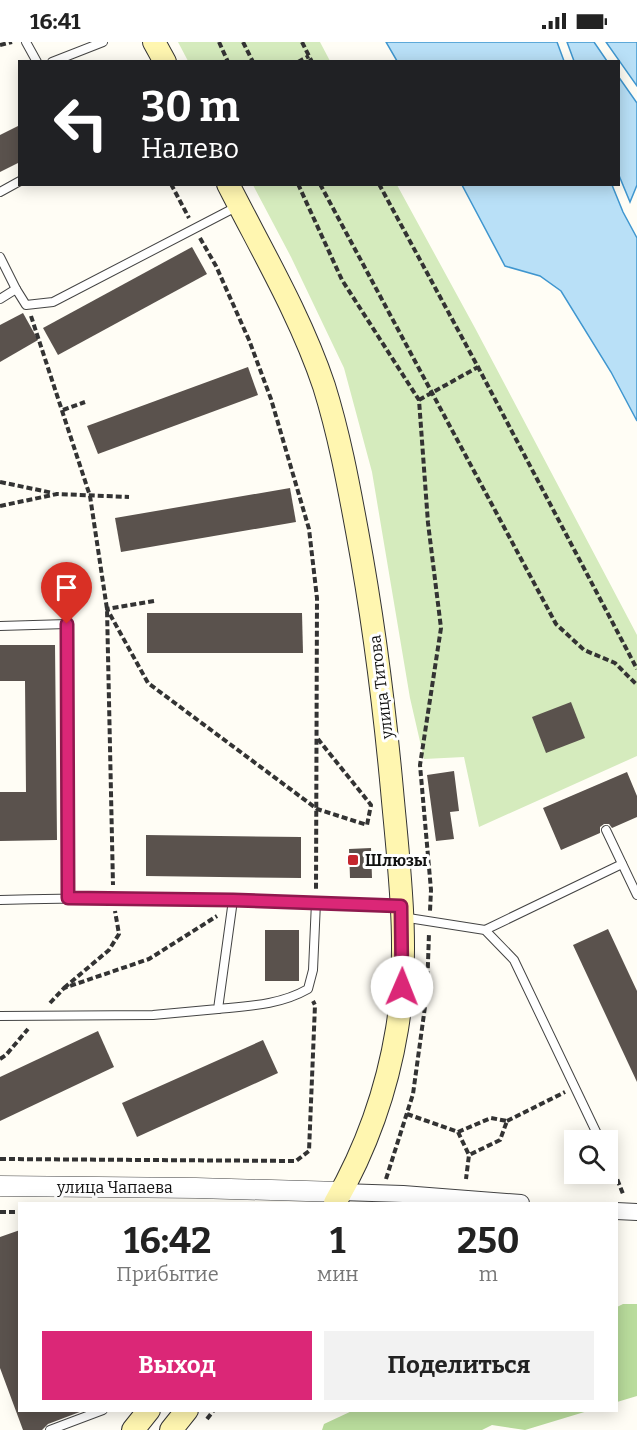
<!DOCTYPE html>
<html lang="ru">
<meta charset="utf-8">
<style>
:root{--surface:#fff;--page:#f2f2f2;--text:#222;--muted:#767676;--accent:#db2777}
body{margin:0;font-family:Bitter,serif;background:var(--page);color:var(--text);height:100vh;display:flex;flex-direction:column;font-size:22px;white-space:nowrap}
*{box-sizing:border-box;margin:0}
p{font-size:20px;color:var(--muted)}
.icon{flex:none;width:33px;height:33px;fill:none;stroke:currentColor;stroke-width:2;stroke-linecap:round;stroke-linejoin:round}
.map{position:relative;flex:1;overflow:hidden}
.drawer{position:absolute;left:18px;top:1160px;width:600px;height:210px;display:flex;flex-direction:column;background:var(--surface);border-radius:0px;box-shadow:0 3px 15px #0003}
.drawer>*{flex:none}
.guide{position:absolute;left:18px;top:18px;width:602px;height:126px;border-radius:0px;box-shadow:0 3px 15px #0003;background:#202124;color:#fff;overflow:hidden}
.buttons{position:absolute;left:564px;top:1088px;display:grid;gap:12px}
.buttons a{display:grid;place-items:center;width:54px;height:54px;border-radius:0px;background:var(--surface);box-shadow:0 3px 15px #0003;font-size:30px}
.pin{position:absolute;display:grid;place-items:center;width:51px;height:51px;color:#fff;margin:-62px -26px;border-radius:50% 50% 50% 0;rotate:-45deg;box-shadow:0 0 6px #0007}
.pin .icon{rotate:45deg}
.me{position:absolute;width:66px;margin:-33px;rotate:1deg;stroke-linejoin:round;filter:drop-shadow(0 0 4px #0008)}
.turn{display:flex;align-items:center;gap:21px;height:126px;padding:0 24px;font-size:27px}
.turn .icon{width:78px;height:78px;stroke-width:2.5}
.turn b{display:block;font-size:42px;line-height:51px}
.eta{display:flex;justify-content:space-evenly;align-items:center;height:102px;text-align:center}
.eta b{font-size:36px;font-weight:700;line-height:42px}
.primary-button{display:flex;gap:12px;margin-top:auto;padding:12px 24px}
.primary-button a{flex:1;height:69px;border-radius:0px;background:var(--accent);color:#fff;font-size:24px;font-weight:700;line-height:69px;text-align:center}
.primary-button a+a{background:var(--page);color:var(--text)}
.status{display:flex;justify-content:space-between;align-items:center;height:42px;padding:0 30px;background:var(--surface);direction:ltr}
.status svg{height:16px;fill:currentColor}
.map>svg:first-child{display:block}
.green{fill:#d5ebbd}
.forest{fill:#b9dc9c}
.water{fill:#b9e0f7;stroke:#3f96cf;stroke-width:1.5}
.building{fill:#5a524d}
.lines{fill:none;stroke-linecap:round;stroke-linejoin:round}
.service-casing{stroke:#444;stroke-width:10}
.minor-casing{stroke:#444;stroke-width:18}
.tertiary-casing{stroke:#444;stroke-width:21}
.secondary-casing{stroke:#333;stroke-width:24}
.path{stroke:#333;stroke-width:4;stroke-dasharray:6 3;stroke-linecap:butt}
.service{stroke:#fff;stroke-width:8}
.minor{stroke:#fff;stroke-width:16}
.tertiary{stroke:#fff;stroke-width:20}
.secondary{stroke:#fff6b0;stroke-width:22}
.route-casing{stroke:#8e194d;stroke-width:15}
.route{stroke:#db2777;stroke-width:10}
.poi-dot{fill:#c4262e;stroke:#fff;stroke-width:2}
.labels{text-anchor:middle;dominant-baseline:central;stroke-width:6;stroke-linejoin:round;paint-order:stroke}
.street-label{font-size:16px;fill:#111;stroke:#fff}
.poi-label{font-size:16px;font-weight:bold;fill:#111;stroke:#fff;text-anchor:start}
</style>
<div class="status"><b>16:41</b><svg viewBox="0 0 49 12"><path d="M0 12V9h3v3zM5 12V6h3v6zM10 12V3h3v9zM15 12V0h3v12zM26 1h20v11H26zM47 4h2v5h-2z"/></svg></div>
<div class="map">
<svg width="637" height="1388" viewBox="0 0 637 1388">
<rect width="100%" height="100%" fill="#fffdf5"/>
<!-- green -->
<g class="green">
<path d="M 178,0 L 320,0 L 330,19 L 188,19 Z"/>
<path d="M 253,143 L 397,143 L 475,286 L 637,593 L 637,714 L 479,785 L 464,715 L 424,717 L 410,656 L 372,430 L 344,326 L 291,215 Z"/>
</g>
<!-- forest -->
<g class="forest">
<path d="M 623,1262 L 637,1262 L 637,1354 L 617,1360 L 617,1265 Z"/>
<path d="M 354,1368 L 591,1368 L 525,1388 L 492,1383 L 482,1388 L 322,1388 L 324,1382 Z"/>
</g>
<!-- water -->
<g class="water">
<path d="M 386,0 L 557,0 L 564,19 L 397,19 Z"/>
<path d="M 567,0 L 594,0 L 607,19 L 574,19 Z"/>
<path d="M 606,0 L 637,0 L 637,44 Z"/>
<path d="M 618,34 L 637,61 L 637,143 L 630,160 L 618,131 Z"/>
<path d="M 462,143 L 612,143 L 623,170 L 637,196 L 637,379 L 611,330 L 561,249 L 540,234 L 505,224 Z"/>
</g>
<!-- building -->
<g class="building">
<path d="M 20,83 L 20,120 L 0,130 L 0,93 Z"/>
<path d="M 192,205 L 207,232 L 58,313 L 43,286 Z"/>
<path d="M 23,271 L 38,298 L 0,320 L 0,283 Z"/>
<path d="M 248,325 L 258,353 L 98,412 L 87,384 Z"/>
<path d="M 290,446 L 296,480 L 121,510 L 115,476 Z"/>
<path d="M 147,571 L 302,571 L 303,611 L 147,611 Z"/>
<path d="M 0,603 L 55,603 L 57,798 L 0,799 L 0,750 L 26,750 L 25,639 L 0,639 Z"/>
<path d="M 571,660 L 585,696 L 546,711 L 532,675 Z"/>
<path d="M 454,729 L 459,769 L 450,770 L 454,797 L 436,799 L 427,733 Z"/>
<path d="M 627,730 L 637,754 L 637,775 L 612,786 L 609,782 L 604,782 L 600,785 L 600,791 L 561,808 L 543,766 Z"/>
<path d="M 146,793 L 301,795 L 301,836 L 146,834 Z"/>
<path d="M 371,806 L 372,836 L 350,836 L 349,807 Z"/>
<path d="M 608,887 L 637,949 L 637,1040 L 573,903 Z"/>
<rect x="265" y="888" width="34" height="51"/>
<path d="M 98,989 L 114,1025 L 0,1079 L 0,1035 Z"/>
<path d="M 263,998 L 278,1031 L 137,1095 L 122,1061 Z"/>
<path d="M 20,1188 L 20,1368 L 85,1368 L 48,1382 L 42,1388 L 23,1388 L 0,1326 L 0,1195 Z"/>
</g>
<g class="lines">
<defs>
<g id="service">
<path d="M 26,0 L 37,20"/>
<path d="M 52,20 L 103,0"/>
<path d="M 0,150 L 20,139"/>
<path d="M 0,215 L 16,247"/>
<path d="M 0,257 L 16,247 L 26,263 L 53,260 L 238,164"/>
<path d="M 0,584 L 67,582 L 68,856"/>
<path d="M 606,788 L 637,853"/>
<path d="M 0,858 C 134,854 267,857 401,864"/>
<path d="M 402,875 L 485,888 L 514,918 L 600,1098"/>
<path d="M 485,888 L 622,822"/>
<path d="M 218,967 C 249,964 280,963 308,947 L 313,928 L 316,860"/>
<path d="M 0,974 L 153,973 L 218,967 L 233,858"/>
<path d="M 608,1114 L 610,1119"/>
<path d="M 50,1388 L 103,1368"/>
</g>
<g id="minor">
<path d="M 341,1150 L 403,1152 L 521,1161"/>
<path d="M 616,1169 L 637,1170"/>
</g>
<path id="tertiary" d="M 0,1144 L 196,1146 L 341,1150"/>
<g id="secondary">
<path d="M 154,0 L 165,20"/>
<path d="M 228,142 C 261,207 301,275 324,344 C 339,392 348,440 357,489 C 373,575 384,661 392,748 C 399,826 410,908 397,987 C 387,1048 366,1107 335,1161"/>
<path d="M 133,1388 L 149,1368"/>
<path d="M 171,1388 L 187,1368"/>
</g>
</defs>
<!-- service casing -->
<use href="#service" class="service-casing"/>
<!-- minor casing -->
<use href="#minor" class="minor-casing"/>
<!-- tertiary casing -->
<use href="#tertiary" class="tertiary-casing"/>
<!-- secondary casing -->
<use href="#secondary" class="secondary-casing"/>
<!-- path -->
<g class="path">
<path d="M 219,0 L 228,20"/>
<path d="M 243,0 L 253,20"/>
<path d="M 302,0 L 312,20"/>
<path d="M 0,3 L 12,0"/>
<path d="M 298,20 L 309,14"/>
<path d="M 171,142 L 189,176"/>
<path d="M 298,142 L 342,238 L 419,358 L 428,481 L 441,586 L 420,723 L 431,848 L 430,869"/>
<path d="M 320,142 L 556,582 L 584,608 L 615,621 L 637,643"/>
<path d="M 379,142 L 478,325 L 637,627"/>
<path d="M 200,196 L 216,224 L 249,298 L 271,357 L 309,487 L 317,556 L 316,848"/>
<path d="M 31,274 L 90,454 L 107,567 L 113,843"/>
<path d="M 419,358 L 478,325"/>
<path d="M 63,368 L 85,360"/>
<path d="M 0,440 L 53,451"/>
<path d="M 0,464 L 57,452 L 129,455"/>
<path d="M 154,559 L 107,567 L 148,641 L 317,767 L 367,783 L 371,763 L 318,697"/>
<path d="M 64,946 L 109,908 L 119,892 L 115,869"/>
<path d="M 50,961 L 64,946 L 149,917 L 217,874"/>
<path d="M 0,1017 L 6,1013 L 28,987"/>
<path d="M 407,1072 L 458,1090 L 469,1113 L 466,1137"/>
<path d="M 507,1079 L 565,1050"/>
<path d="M 458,1090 L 491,1076 L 507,1079 L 500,1098 L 469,1113"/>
<path d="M 0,1117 L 296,1119 L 309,1109 L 315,963 L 313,959"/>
<path d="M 614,1129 L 623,1152"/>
<path d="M 386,1137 L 413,1052 L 427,950 L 429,891"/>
<path d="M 0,1170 L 20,1170"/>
<path d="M 207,1377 L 214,1368"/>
</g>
<!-- service -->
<use href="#service" class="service"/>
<!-- minor -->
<use href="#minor" class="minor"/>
<!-- tertiary -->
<use href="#tertiary" class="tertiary"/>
<!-- secondary -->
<use href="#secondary" class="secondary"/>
</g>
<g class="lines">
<defs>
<path id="route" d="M 67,582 L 68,856 L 233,858 L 401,864 L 402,945"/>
</defs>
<!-- route casing -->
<use href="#route" class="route-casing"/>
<!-- route -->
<use href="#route" class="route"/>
</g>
<!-- markers -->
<rect class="poi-dot" x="347" y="812" width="12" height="12" rx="3"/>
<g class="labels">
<!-- street labels -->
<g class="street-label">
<text transform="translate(381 645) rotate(-97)">улица Титова</text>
<text x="115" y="1145">улица Чапаева</text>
</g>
<!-- poi labels -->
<g class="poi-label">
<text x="365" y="818">Шлюзы</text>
</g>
</g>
</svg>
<div class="buttons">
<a><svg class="icon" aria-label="search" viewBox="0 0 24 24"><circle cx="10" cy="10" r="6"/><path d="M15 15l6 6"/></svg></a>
</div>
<div class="pin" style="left:67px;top:582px;background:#d93025"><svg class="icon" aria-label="arrive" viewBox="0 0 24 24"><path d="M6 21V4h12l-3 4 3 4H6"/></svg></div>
<svg class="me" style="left:402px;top:945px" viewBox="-20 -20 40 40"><circle r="19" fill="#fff"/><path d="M0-13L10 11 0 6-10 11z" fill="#db2777"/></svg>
<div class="guide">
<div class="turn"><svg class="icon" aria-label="left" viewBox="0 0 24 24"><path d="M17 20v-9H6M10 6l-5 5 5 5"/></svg><div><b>30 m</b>Налево</div></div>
</div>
<section class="drawer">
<div class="eta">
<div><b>16:42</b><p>Прибытие</p></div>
<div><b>1</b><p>мин</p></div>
<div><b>250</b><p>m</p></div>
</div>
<div class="primary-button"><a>Выход</a><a>Поделиться</a></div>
</section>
</div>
